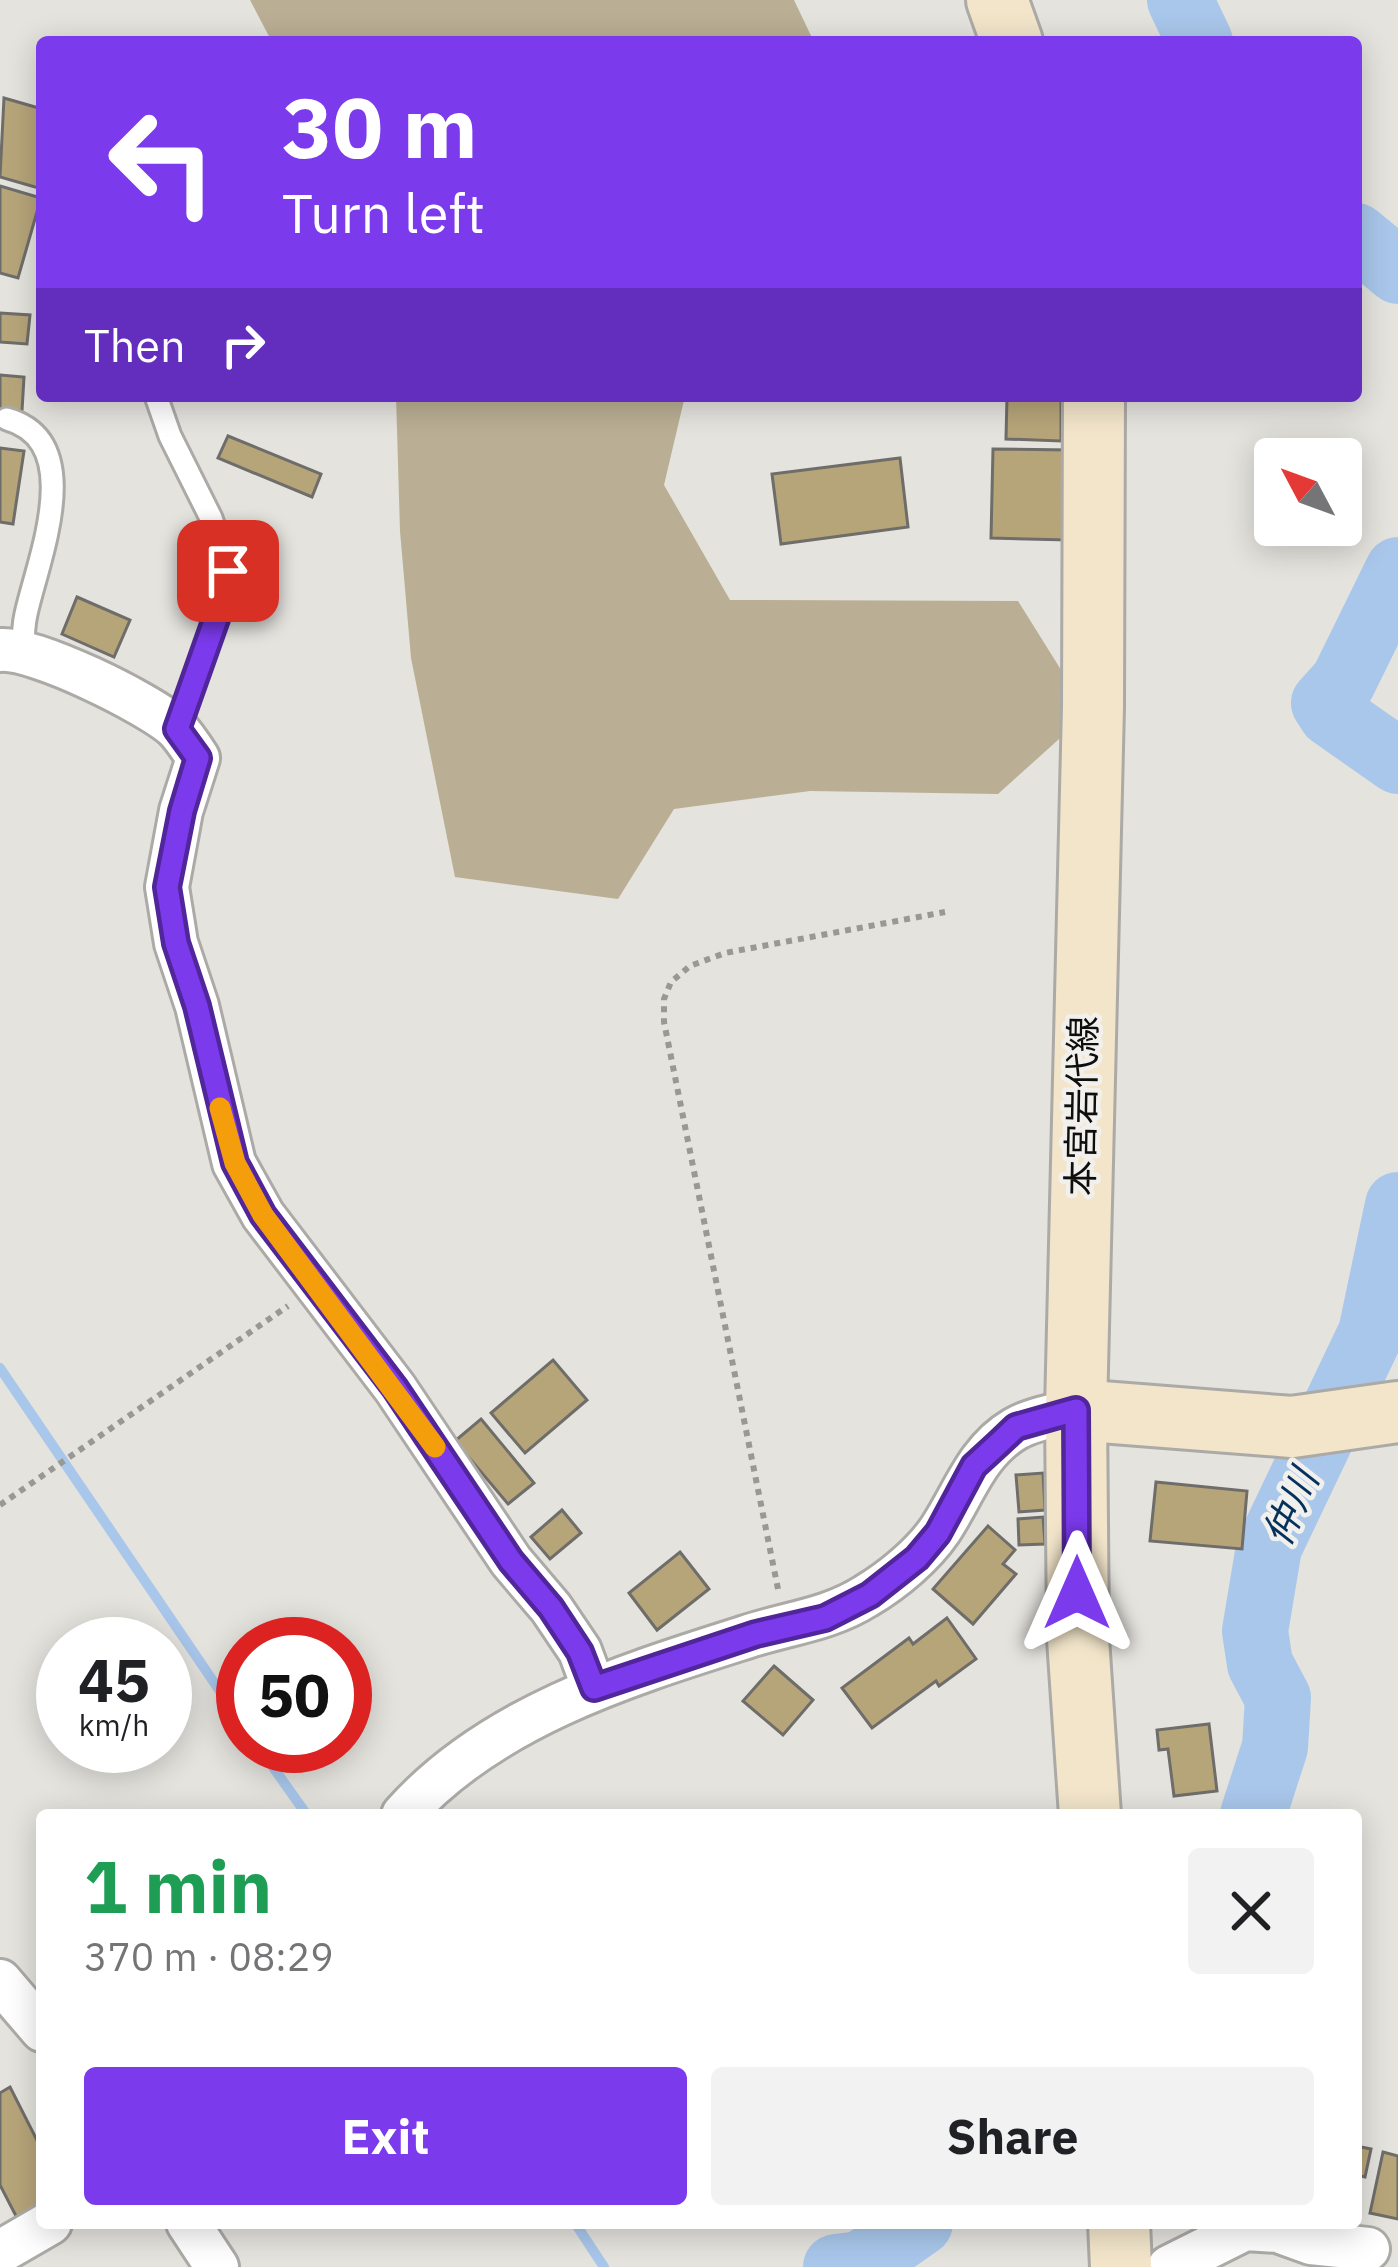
<!DOCTYPE html>
<meta charset="utf-8">
<style>
:root{--surface:#fff;--page:#f2f2f2;--text:#202124;--muted:#757577;--accent:#7c3aed}
body{margin:0;font-family:"IBM Plex Sans","Noto Sans JP",sans-serif;background:var(--page);color:var(--text);height:100vh;display:flex;flex-direction:column;font-size:45px;white-space:nowrap}
*{box-sizing:border-box;margin:0}
p{font-size:39px;color:var(--muted)}
.icon{flex:none;width:66px;height:66px;fill:none;stroke:currentColor;stroke-width:2;stroke-linecap:round;stroke-linejoin:round}
.map{position:relative;flex:1;overflow:hidden}
.drawer{position:absolute;left:36px;top:1809px;width:1326px;height:420px;display:flex;flex-direction:column;background:var(--surface);border-radius:12px;box-shadow:0 6px 30px #0003}
.drawer>*{flex:none}
.guide{position:absolute;left:36px;top:36px;width:1326px;height:366px;border-radius:12px;box-shadow:0 6px 30px #0003;background:#7c3aed;color:#fff;overflow:hidden}
.needle{width:78px;rotate:311deg}
.buttons{position:absolute;left:1254px;top:438px;display:grid;gap:24px}
.buttons a{display:grid;place-items:center;width:108px;height:108px;border-radius:12px;background:var(--surface);box-shadow:0 6px 30px #0003;font-size:60px}
.speed{position:absolute;left:36px;top:1617px;display:flex;gap:24px;font-size:60px;font-weight:700;text-align:center}
.speed>*{display:grid;place-content:center;width:156px;height:156px;border-radius:50%;background:var(--surface);box-shadow:0 6px 30px #0003;line-height:1}
.speed small{font-size:30px;font-weight:400}
.speed .limit{border:18px solid #d22;background:#fff;color:#111}
.pin{position:absolute;display:grid;place-items:center;width:102px;height:102px;color:#fff;margin:-51px;border-radius:24px;box-shadow:0 6px 18px #0006}
.me{position:absolute;width:132px;margin:-66px;rotate:0deg;stroke-linejoin:round;filter:drop-shadow(0 0 9px #0008)}
.turn{display:flex;align-items:center;gap:42px;height:252px;padding:0 48px;font-size:54px}
.turn .icon{width:156px;height:156px;stroke-width:2.5}
.turn b{display:block;font-size:84px;line-height:102px}
.then{display:flex;align-items:center;height:114px;padding:0 48px;background:#0003;gap:24px;font-size:45px}
.round{display:grid;place-items:center;flex:none;width:126px;height:126px;border-radius:12px;background:var(--page)}
.head{display:flex;align-items:center;justify-content:space-between;height:204px;padding:0 48px}
h1{font-size:72px;font-weight:700;line-height:90px;color:#1e9e55}
.cta{display:flex;gap:24px;margin-top:auto;padding:24px 48px}
.cta a{flex:1;height:138px;border-radius:12px;background:var(--accent);color:#fff;font-size:48px;font-weight:700;line-height:138px;text-align:center}
.cta a+a{background:var(--page);color:var(--text)}
.map>svg:first-child{display:block}
.green{fill:#baaf94}
.lines{fill:none;stroke-linecap:round;stroke-linejoin:round}
.stream{stroke:#a9c7eb;stroke-width:10}
.river{stroke:#a9c7eb;stroke-width:66}
.building{fill:#b7a57a;stroke:#6f6d6a;stroke-width:3}
.lane-casing{stroke:#acaaa6;stroke-width:27}
.street-casing{stroke:#acaaa6;stroke-width:48}
.secondary-casing{stroke:#acaaa6;stroke-width:66}
.path{stroke:#989894;stroke-width:6;stroke-dasharray:6 6;stroke-linecap:butt}
.lane{stroke:#fff;stroke-width:21}
.street{stroke:#fff;stroke-width:42}
.secondary{stroke:#f2e5ca;stroke-width:60}
.route-casing{stroke:#51269a;stroke-width:30}
.route{stroke:#7c3aed;stroke-width:21}
.slow{stroke:#f59e0b;stroke-width:21}
.labels{text-anchor:middle;dominant-baseline:central;stroke-width:9;stroke-linejoin:round;paint-order:stroke}
.street-label{font-size:36px;fill:#0e0e0c;stroke:#f2f0ec}
.water-label{font-size:39px;font-style:italic;fill:#05315d;stroke:#f2f0ec}
</style>
<div class="map">
<svg width="1398" height="2267" viewBox="0 0 1398 2267">
<rect width="100%" height="100%" fill="#e4e3de"/>
<!-- green -->
<g class="green">
<path d="M 250,0 L 794,0 L 814,42 L 272,42 Z"/>
<path d="M 396,396 L 685,396 L 664,485 L 730,600 L 1018,601 L 1088,713 L 998,794 L 810,791 L 674,809 L 618,899 L 455,877 L 411,658 L 400,531 Z"/>
</g>
<g class="lines">
<!-- stream -->
<g class="stream">
<path d="M 0,1368 L 243,1725"/>
<path d="M 258,1746 L 307,1815"/>
<path d="M 575,2223 L 604,2267"/>
</g>
<!-- river -->
<g class="river">
<path d="M 1180,0 L 1200,42"/>
<path d="M 1356,236 L 1398,271"/>
<path d="M 1398,570 L 1343,682 L 1324,703 L 1331,714 L 1398,761"/>
<path d="M 1253,1815 L 1275,1747 L 1278,1698 L 1260,1664 L 1255,1631 L 1269,1547 L 1371,1333 L 1398,1205"/>
<path d="M 836,2267 L 861,2264 L 920,2223"/>
</g>
</g>
<!-- building -->
<g class="building">
<path d="M 4,98 L 42,109 L 42,189 L 0,177 Z"/>
<path d="M 0,186 L 41,198 L 18,278 L 0,273 Z"/>
<path d="M 0,313 L 30,315 L 27,344 L 0,342 Z"/>
<path d="M 0,375 L 24,377 L 22,411 L 0,409 Z"/>
<path d="M 1007,396 L 1061,396 L 1061,441 L 1006,439 Z"/>
<path d="M 228,436 L 321,474 L 312,497 L 218,458 Z"/>
<path d="M 0,448 L 24,451 L 13,524 L 0,522 Z"/>
<path d="M 993,449 L 1070,450 L 1068,540 L 991,538 Z"/>
<path d="M 900,458 L 908,527 L 781,544 L 772,474 Z"/>
<path d="M 77,597 L 130,620 L 114,657 L 62,634 Z"/>
<path d="M 553,1360 L 587,1400 L 525,1453 L 491,1413 Z"/>
<path d="M 481,1419 L 534,1483 L 508,1504 L 455,1441 Z"/>
<path d="M 1043,1473 L 1045,1510 L 1019,1512 L 1016,1475 Z"/>
<path d="M 1156,1482 L 1247,1491 L 1242,1549 L 1150,1541 Z"/>
<path d="M 562,1510 L 581,1533 L 550,1559 L 531,1537 Z"/>
<path d="M 1043,1517 L 1045,1544 L 1019,1545 L 1018,1519 Z"/>
<path d="M 988,1526 L 1015,1550 L 1003,1564 L 1016,1574 L 973,1624 L 933,1589 Z"/>
<path d="M 680,1552 L 709,1589 L 657,1630 L 629,1593 Z"/>
<path d="M 947,1618 L 976,1659 L 939,1686 L 936,1681 L 872,1728 L 842,1688 L 909,1638 L 913,1644 Z"/>
<path d="M 774,1666 L 813,1700 L 783,1735 L 743,1701 Z"/>
<path d="M 1209,1724 L 1217,1791 L 1174,1796 L 1168,1749 L 1159,1750 L 1157,1730 Z"/>
<path d="M 10,2087 L 42,2150 L 42,2205 L 17,2218 L 0,2185 L 0,2093 Z"/>
<path d="M 1356,2146 L 1371,2149 L 1365,2177 L 1356,2175 Z"/>
<path d="M 1383,2152 L 1398,2156 L 1398,2219 L 1370,2213 Z"/>
</g>
<g class="lines">
<defs>
<g id="lane">
<path d="M 156,396 L 170,436 L 211,518 L 228,570 L 223,599 L 177,729"/>
<path d="M 7,419 C 88,442 38,559 26,614 C 23,627 23,640 23,652"/>
</g>
<g id="street">
<path d="M 0,650 C 35,647 148,703 175,727 C 184,736 191,747 198,758 L 181,811 L 167,887 L 176,943 L 197,1006 L 234,1163 L 263,1215 L 395,1388 L 511,1561 L 551,1608 L 580,1651 L 594,1689"/>
<path d="M 403,1815 C 490,1717 626,1675 746,1637 C 788,1623 828,1620 866,1596 C 893,1580 923,1555 940,1530 C 964,1494 976,1452 1015,1429 C 1032,1419 1057,1415 1076,1410"/>
<path d="M 0,1981 L 42,2030"/>
<path d="M 188,2223 L 217,2267"/>
<path d="M 0,2252 L 50,2223"/>
<path d="M 1169,2267 L 1245,2229 L 1278,2231 L 1311,2243 L 1368,2249"/>
</g>
<g id="secondary">
<path d="M 997,0 L 1012,42"/>
<path d="M 1076,1410 L 1292,1427 L 1398,1412"/>
<path d="M 1090,1815 L 1078,1639 L 1076,1410 L 1093,707 L 1094,396"/>
<path d="M 1119,2223 L 1121,2267"/>
</g>
</defs>
<!-- lane casing -->
<use href="#lane" class="lane-casing"/>
<!-- street casing -->
<use href="#street" class="street-casing"/>
<!-- secondary casing -->
<use href="#secondary" class="secondary-casing"/>
<!-- path -->
<g class="path">
<path d="M 0,1505 L 288,1306"/>
<path d="M 778,1589 L 664,1022 L 664,999 L 671,982 L 690,966 L 725,953 L 945,912"/>
</g>
<!-- lane -->
<use href="#lane" class="lane"/>
<!-- street -->
<use href="#street" class="street"/>
<!-- secondary -->
<use href="#secondary" class="secondary"/>
</g>
<g class="lines">
<defs>
<path id="route" d="M 228,571 L 223,599 L 177,729 L 198,758 L 182,811 L 167,887 L 176,943 L 197,1006 L 235,1163 L 263,1215 L 395,1388 L 511,1561 L 551,1608 L 580,1652 L 594,1688 L 756,1634 L 825,1618 L 870,1595 L 917,1558 L 938,1533 L 974,1466 L 998,1444 L 1016,1427 L 1076,1410 L 1077,1593"/>
</defs>
<!-- route casing -->
<use href="#route" class="route-casing"/>
<!-- route -->
<use href="#route" class="route"/>
<!-- slow -->
<path class="slow" d="M 220,1108 L 235,1163 L 263,1215 L 435,1447"/>
</g>
<g class="labels">
<!-- street labels -->
<g class="street-label">
<text transform="translate(1081 1106) rotate(-89)">本宮岩代線</text>
</g>
<!-- water labels -->
<g class="water-label">
<text transform="translate(1290 1507) rotate(-66)">仲川</text>
</g>
</g>
</svg>
<div class="buttons">
<a><svg class="needle" viewBox="-14 -14 28 28"><path d="M0-13l5 13h-10z" fill="#e53935"/><path d="M0 13l5-13h-10z" fill="#757577"/></svg></a>
</div>
<div class="speed"><div>45<small>km/h</small></div><div class="limit">50</div></div>
<div class="pin" style="left:228px;top:571px;background:#d93025"><svg class="icon" aria-label="arrive" viewBox="0 0 24 24"><path d="M6 21V4h12l-3 4 3 4H6"/></svg></div>
<svg class="me" style="left:1077px;top:1593px" viewBox="-20 -20 40 40"><path d="M0-17L14 15 0 8-14 15z" fill="#7c3aed" stroke="#fff" stroke-width="4"/></svg>
<div class="guide">
<div class="turn"><svg class="icon" aria-label="left" viewBox="0 0 24 24"><path d="M17 20v-9H6M10 6l-5 5 5 5"/></svg><div><b>30 m</b>Turn left</div></div>
<div class="then">Then<svg class="icon" aria-label="right" viewBox="0 0 24 24"><path d="M7 20v-9h11M14 6l5 5-5 5"/></svg></div>
</div>
<section class="drawer">
<div class="head"><div><h1>1 min</h1><p>370 m · 08:29</p></div><a class="round"><svg class="icon" aria-label="close" viewBox="0 0 24 24"><path d="M6 6l12 12M18 6L6 18"/></svg></a></div>
<div class="cta"><a>Exit</a><a>Share</a></div>
</section>
</div>
